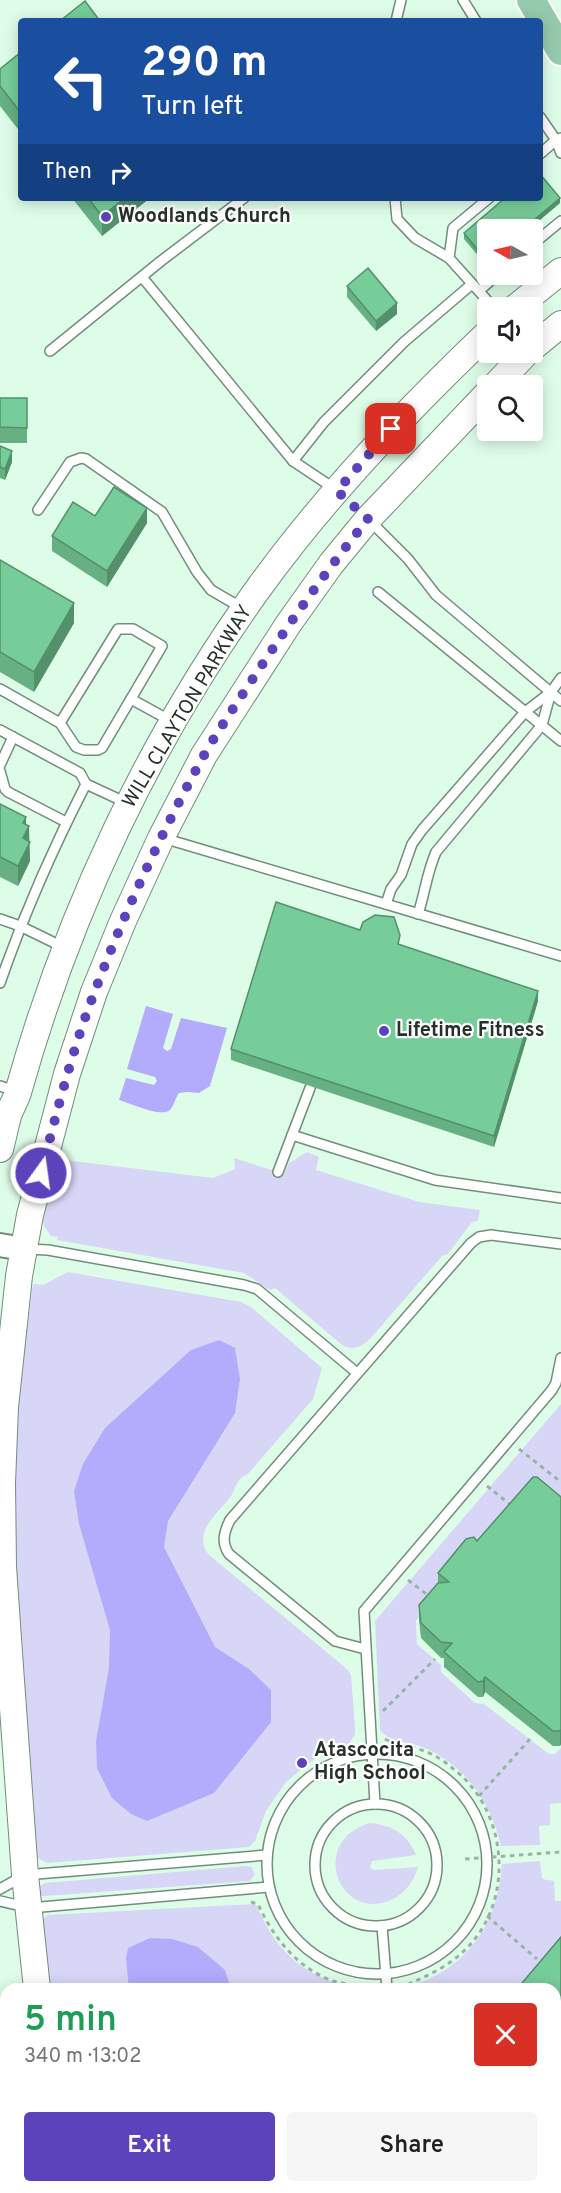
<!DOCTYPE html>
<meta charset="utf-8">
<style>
:root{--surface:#fff;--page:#f6f6f6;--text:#202124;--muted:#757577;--accent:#5d43bb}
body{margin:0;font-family:Overpass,sans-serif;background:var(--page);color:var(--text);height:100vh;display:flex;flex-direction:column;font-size:22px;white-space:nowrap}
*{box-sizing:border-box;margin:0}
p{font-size:20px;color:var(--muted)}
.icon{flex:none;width:33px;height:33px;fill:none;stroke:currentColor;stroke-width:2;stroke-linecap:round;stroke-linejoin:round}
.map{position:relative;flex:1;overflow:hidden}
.drawer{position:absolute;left:0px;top:1983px;width:561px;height:210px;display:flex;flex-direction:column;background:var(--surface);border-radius:18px 18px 0 0;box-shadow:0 3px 15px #0003}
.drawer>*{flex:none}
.top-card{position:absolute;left:18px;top:18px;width:525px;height:183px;border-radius:6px;box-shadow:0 3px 15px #0003;background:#1a4fa0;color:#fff;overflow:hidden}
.needle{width:39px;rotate:278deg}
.buttons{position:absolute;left:477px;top:219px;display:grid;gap:12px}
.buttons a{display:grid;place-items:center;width:66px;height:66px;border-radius:6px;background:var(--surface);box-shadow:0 3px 15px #0003;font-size:30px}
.pin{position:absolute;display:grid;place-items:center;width:51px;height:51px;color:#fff;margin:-26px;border-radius:12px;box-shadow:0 3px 9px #0006}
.me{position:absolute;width:66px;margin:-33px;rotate:14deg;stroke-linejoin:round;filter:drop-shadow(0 0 4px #0008)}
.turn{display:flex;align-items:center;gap:21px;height:126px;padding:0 24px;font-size:27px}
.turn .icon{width:78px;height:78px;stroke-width:2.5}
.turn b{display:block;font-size:42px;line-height:51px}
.then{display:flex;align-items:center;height:57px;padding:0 24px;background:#0003;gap:12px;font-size:22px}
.round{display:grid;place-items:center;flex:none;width:63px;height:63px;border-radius:6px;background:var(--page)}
.headline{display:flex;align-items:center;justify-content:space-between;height:102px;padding:0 24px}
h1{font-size:36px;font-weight:600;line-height:45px;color:#1e9e55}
.cta{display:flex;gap:12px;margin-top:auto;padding:12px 24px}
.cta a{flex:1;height:69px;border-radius:6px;background:var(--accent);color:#fff;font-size:24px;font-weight:600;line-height:69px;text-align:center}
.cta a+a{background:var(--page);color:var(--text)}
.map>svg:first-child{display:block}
.green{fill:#d8d6f6}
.water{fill:#b3abfb}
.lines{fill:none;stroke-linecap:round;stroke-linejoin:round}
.service-casing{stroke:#728e7b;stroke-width:12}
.tertiary-casing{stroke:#728e7b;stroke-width:26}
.secondary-casing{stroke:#728e7b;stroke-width:28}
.primary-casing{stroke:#fff;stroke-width:32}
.path{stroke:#9bb3a3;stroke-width:3;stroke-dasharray:4.5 4.5;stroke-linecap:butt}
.service{stroke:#fff;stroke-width:9}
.tertiary{stroke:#fff;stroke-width:22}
.secondary{stroke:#fff;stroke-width:26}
.primary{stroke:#96caac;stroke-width:28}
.wall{fill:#66b084}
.shaded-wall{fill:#53906b}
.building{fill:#77cd99;stroke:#53906b;stroke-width:1.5}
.route{stroke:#5d43bb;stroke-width:10;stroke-dasharray:0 18}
.poi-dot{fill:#5d43bb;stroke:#fff;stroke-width:2}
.labels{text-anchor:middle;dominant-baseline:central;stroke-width:4.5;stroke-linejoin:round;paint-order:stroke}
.poi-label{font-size:20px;font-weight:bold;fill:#26312a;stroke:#fff;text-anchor:start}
.street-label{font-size:20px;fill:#26312a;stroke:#fff}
</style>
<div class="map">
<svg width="561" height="2193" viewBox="0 0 561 2193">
<rect width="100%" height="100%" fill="#defde8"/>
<!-- green -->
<g class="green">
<path d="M 307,1152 L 319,1157 L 316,1170 L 419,1202 L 480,1210 L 478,1221 L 472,1222 L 448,1254 L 442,1256 L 370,1339 C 360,1347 354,1351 342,1345 L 275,1288 L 270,1290 L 244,1273 L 57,1240 L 58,1237 L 51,1236 L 44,1226 L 43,1220 L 56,1159 L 213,1178 L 235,1169 L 234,1158 L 284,1174 L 289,1163 Z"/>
<path d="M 68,1272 L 241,1302 L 251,1307 L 322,1368 L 313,1399 L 248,1474 C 236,1479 237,1486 231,1496 C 219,1513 192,1531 208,1554 L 347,1669 L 351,1675 L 355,1728 L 355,1734 L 349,1744 L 317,1757 L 286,1782 L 266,1811 L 255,1841 L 249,1847 L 47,1863 L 35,1857 L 11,1582 L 16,1429 L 21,1371 L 33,1284 L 43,1285 Z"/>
<path d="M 561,1404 L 561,1512 L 435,1598 L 416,1621 L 417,1644 L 441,1665 L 441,1672 L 475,1703 L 484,1704 L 549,1754 L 555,1754 L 561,1748 L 561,1803 L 550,1804 L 550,1825 L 539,1826 L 540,1845 L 501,1846 C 491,1803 465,1764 422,1747 C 407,1741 391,1743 380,1730 L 375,1621 Z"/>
<path d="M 370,1823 C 392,1825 408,1834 416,1855 L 372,1861 L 370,1868 L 374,1870 L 418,1867 C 414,1881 406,1892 393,1899 C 340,1925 307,1841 370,1823 Z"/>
<path d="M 540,1861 L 542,1879 L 554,1881 L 555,1901 L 561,1901 L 561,1952 L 530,1989 L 405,1989 C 414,1984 425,1981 435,1976 C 479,1952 498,1913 502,1864 Z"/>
<path d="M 246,1866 L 251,1867 L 255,1874 L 250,1881 L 45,1896 L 40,1896 L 38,1888 L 45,1883 Z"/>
<path d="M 254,1904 L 257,1906 C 277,1956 309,1979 361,1989 L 47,1989 L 42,1920 L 48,1915 Z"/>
<path d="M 555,2182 L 561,2187 L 561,2193 L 503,2193 L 496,2187 L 555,2187 Z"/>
<path d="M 65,2187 L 284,2187 L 279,2193 L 65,2193 Z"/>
</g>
<!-- water -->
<g class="water">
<path d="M 146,1006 L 173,1014 L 163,1048 L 167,1051 L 171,1049 L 181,1018 L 227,1028 L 210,1086 L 199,1093 L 187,1092 L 179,1093 C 175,1098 174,1106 170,1110 C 161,1118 130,1103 119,1100 L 126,1078 L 154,1085 L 157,1081 L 155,1077 L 127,1069 Z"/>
<path d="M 219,1340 L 235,1348 L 240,1379 L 235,1413 L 168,1521 L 164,1547 L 215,1647 L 249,1669 L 271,1690 L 271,1722 L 214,1793 L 147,1821 L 131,1814 L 112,1798 L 97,1768 L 96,1741 L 109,1668 L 110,1630 L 79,1524 L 74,1491 L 83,1464 L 105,1428 L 191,1350 Z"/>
<path d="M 150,1938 L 172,1939 L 198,1947 L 225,1970 L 231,1989 L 129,1989 L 126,1958 L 128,1948 Z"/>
</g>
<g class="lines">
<defs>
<g id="service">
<path d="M 463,0 L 476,21"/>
<path d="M 396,21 L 401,0"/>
<path d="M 540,117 L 556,140 L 561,138"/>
<path d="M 540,154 L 556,140 L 561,153"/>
<path d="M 395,198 L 397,219 L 415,238 L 449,258"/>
<path d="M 489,198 L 453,228 L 449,258 L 494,308"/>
<path d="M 532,245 L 561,221"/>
<path d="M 142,277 L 293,461 L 335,489"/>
<path d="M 479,291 L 498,274"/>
<path d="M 50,351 L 161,261 L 244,198"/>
<path d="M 293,461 L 324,422 L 404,342 L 472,284"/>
<path d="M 38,510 L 70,462 L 81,458 L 86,459 L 162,512 L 197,572 L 211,590 L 242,608"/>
<path d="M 369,520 L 408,559 L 436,595 L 561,701"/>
<path d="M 378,592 L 561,741"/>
<path d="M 0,689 L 60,723 L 76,747 L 84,750 L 98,750 L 102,748 L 162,646 L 133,629 L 118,629 L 60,723"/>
<path d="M 131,699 L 171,721"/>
<path d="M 0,730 L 80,773 L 86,784 C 53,848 24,914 0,983"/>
<path d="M 0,765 L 13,737"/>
<path d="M 0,771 L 5,789 L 8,792 L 66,822"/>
<path d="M 86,784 L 127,803"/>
<path d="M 163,838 L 561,956"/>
<path d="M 386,904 L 391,889 L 401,875 L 412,844 L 422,830 L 525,712 L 551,692 L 561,678"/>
<path d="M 418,914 C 425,893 427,872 436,852 L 542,725 L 551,692"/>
<path d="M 0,919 L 20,926 L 65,948"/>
<path d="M 0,1086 L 18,1092"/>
<path d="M 292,1135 L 435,1180 L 561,1198"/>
<path d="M 278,1172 L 310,1088"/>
<path d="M 26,1249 L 48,1250 L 244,1285 L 257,1289 L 357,1373"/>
<path d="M 365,1649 L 335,1641 L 229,1554 C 221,1542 224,1532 230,1520 L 471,1243 L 479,1237 L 491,1235 L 561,1244"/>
<circle cx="377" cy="1864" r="110"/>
<path d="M 375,1804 L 364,1611 L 552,1390 L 556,1383 L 561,1358"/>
<circle cx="376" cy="1865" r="61"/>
<path d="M 0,1889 L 25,1875 L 267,1855"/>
<path d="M 0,1901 L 30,1908 L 269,1887"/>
<path d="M 382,1926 L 387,1989"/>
<path d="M 478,2187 L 484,2193"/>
<path d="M 294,2193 L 300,2187"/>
</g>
<path id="tertiary" d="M 0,1245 L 24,1249"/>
<g id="secondary">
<path d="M 515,308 L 561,271"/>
<path d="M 532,348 L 561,324"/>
<path d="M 495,386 L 527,352"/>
<path d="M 0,1149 C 3,1138 5,1127 8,1116 C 11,1107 17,1098 19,1089 C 69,911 150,739 258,589 C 325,496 405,412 488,333"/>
<path d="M 37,1989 L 25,1875 L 9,1653 L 3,1567 L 2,1483 L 5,1407 L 19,1276 L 30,1215 L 67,1074 L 94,992 L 123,921 L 161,838 L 204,755 L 289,623 L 331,564 L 368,519 L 488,393"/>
<path d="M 0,2052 L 6,2108"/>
<path d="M 14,2187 L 15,2193"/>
<path d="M 55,2187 L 56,2193"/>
</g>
<path id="primary" d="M 531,0 L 561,51"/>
</defs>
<!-- service casing -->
<use href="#service" class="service-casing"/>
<!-- tertiary casing -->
<use href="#tertiary" class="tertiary-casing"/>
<!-- secondary casing -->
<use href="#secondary" class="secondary-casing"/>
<!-- primary casing -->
<use href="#primary" class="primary-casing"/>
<!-- path -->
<g class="path">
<path d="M 519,1449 L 561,1482"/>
<path d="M 487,1486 L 512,1506"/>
<path d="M 408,1580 L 429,1596"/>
<path d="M 383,1711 L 435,1659"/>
<path d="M 385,1739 C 397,1745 412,1746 424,1751 C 433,1754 444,1761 451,1767 C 508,1809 516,1899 466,1949 C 448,1967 427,1976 404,1986 L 402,1989"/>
<path d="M 479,1796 L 530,1739"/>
<path d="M 465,1859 L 561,1852"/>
<path d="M 251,1902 L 258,1904 C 273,1937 297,1968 333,1981 C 343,1984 355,1984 365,1989"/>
<path d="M 487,1916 L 537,1959"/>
</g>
<!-- service -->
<use href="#service" class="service"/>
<!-- tertiary -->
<use href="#tertiary" class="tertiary"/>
<!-- secondary -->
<use href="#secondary" class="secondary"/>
<!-- primary -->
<use href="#primary" class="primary"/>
</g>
<!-- wall -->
<g class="wall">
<path d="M 21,52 L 21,133 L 0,106 L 0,69 Z"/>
<path d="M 72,198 L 150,198 L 102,236 Z"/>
<path d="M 560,203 L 528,230 L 488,230 L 486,265 L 464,239 L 464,233 Z"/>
<path d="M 347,286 L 397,314 L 376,331 L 347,297 Z"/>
<rect x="0" y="398" width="27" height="45"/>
<path d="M 0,446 L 12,462 L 5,480 L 0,478 Z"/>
<path d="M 95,516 L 147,523 L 107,587 L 52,551 L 52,536 Z"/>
<path d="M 0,560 L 74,623 L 34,692 L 0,672 Z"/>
<path d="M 0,804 L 26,824 L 29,841 L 30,861 L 18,886 L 0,877 Z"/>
<path d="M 400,944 L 538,1001 L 494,1147 L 231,1060 L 231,1049 Z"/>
<path d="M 561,1497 L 561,1744 L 560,1746 L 553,1746 L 485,1692 L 483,1697 L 478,1697 L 444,1667 L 444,1658 L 441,1658 L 421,1638 L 419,1621 L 419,1605 L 438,1583 L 438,1573 L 477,1541 Z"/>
<path d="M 561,1937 L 561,2187 L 555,2182 L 555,1989 Z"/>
</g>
<!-- shaded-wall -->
<g class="shaded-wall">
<path d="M 125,198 L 150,198 L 102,236 L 102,216 Z"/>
<path d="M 560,198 L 560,203 L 528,230 L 522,230 Z"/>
<path d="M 397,303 L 397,314 L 376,331 L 376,321 Z"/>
<path d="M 12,451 L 12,462 L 5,480 L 5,469 Z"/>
<path d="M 147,508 L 147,523 L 107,587 L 107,571 Z"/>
<path d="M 74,603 L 74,623 L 34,692 L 34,672 Z"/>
<path d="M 26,817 L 26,832 L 29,826 L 30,861 L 18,886 L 18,866 L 23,823 Z"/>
<path d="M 538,991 L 538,1001 L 494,1147 L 494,1136 Z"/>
<path d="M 485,1677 L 485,1692 L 483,1697 L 483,1681 Z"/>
<path d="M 561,1729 L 561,1744 L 560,1746 L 560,1731 Z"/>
</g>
<!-- building -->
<g class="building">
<path d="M 85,1 L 100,21 L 60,21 Z"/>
<path d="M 21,52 L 21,113 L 0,86 L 0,69 Z"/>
<path d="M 540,174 L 560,198 L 522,230 L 488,230 L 488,258 L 486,260 L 464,233 L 505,198 L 540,198 Z"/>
<path d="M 88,198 L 125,198 L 102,216 Z"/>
<path d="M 368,268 L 397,303 L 376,321 L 347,286 Z"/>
<path d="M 0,398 L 27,398 L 27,428 L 0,427 Z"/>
<path d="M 0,446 L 12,451 L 5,469 L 0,467 Z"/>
<path d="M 114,487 L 147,508 L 107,571 L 52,536 L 73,502 L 95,516 Z"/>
<path d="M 0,560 L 74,603 L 34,672 L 0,652 Z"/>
<path d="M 0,804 L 26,817 L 23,823 L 29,826 L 23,838 L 30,842 L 18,866 L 0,857 Z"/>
<path d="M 276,902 L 360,930 L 363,922 L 375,915 L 394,917 L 400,935 L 398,944 L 538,991 L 494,1136 L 231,1049 Z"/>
<path d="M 533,1477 L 537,1477 L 561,1497 L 561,1729 L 560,1731 L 553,1731 L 485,1677 L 483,1681 L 478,1682 L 444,1652 L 452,1643 L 441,1642 L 421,1623 L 419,1605 L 438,1583 L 449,1582 L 438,1573 L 466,1539 L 474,1537 L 477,1541 Z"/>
<path d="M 561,1937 L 561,2172 L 555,2167 L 555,1989 L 517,1989 Z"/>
</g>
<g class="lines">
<!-- route -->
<path class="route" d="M 41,1173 C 57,1112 72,1050 95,991 C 125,911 162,832 203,757 C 219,729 237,703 254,677 C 290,622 327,570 368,519 L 337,491 L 391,429"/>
</g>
<!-- markers -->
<g class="poi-dot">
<circle cx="106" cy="217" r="6"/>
<circle cx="384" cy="1031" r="6"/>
<circle cx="302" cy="1763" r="6"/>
</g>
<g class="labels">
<!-- poi labels -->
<g class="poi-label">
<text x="118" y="217">Woodlands Church</text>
<text x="396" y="1031">Lifetime Fitness</text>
<text x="314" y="1751">Atascocita<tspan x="314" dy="23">High School</tspan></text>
</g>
<!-- street labels -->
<g class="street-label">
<text transform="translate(188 707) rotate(-59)">WILL CLAYTON PARKWAY</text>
</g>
</g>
</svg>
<div class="buttons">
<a><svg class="needle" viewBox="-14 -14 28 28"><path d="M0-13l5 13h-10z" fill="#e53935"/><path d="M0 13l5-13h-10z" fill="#757577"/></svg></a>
<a><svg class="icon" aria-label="sound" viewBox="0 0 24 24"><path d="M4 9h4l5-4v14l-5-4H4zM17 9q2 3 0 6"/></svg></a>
<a><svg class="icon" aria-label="search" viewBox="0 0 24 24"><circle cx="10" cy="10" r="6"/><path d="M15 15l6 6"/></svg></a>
</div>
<div class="pin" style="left:391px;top:429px;background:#d93025"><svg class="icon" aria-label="arrive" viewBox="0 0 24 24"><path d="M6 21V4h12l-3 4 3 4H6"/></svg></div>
<svg class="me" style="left:41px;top:1173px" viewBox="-20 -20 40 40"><circle r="17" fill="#5d43bb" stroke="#fff" stroke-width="3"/><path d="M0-11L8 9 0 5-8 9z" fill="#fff"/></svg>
<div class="top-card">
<div class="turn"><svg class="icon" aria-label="left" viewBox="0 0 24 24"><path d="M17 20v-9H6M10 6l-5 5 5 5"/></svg><div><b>290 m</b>Turn left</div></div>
<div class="then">Then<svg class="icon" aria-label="right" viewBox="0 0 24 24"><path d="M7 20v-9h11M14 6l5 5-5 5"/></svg></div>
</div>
<section class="drawer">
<div class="headline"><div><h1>5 min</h1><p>340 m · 13:02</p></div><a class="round" style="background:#d93025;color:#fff"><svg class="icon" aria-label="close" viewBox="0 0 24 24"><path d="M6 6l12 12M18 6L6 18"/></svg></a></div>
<div class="cta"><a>Exit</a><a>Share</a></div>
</section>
</div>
